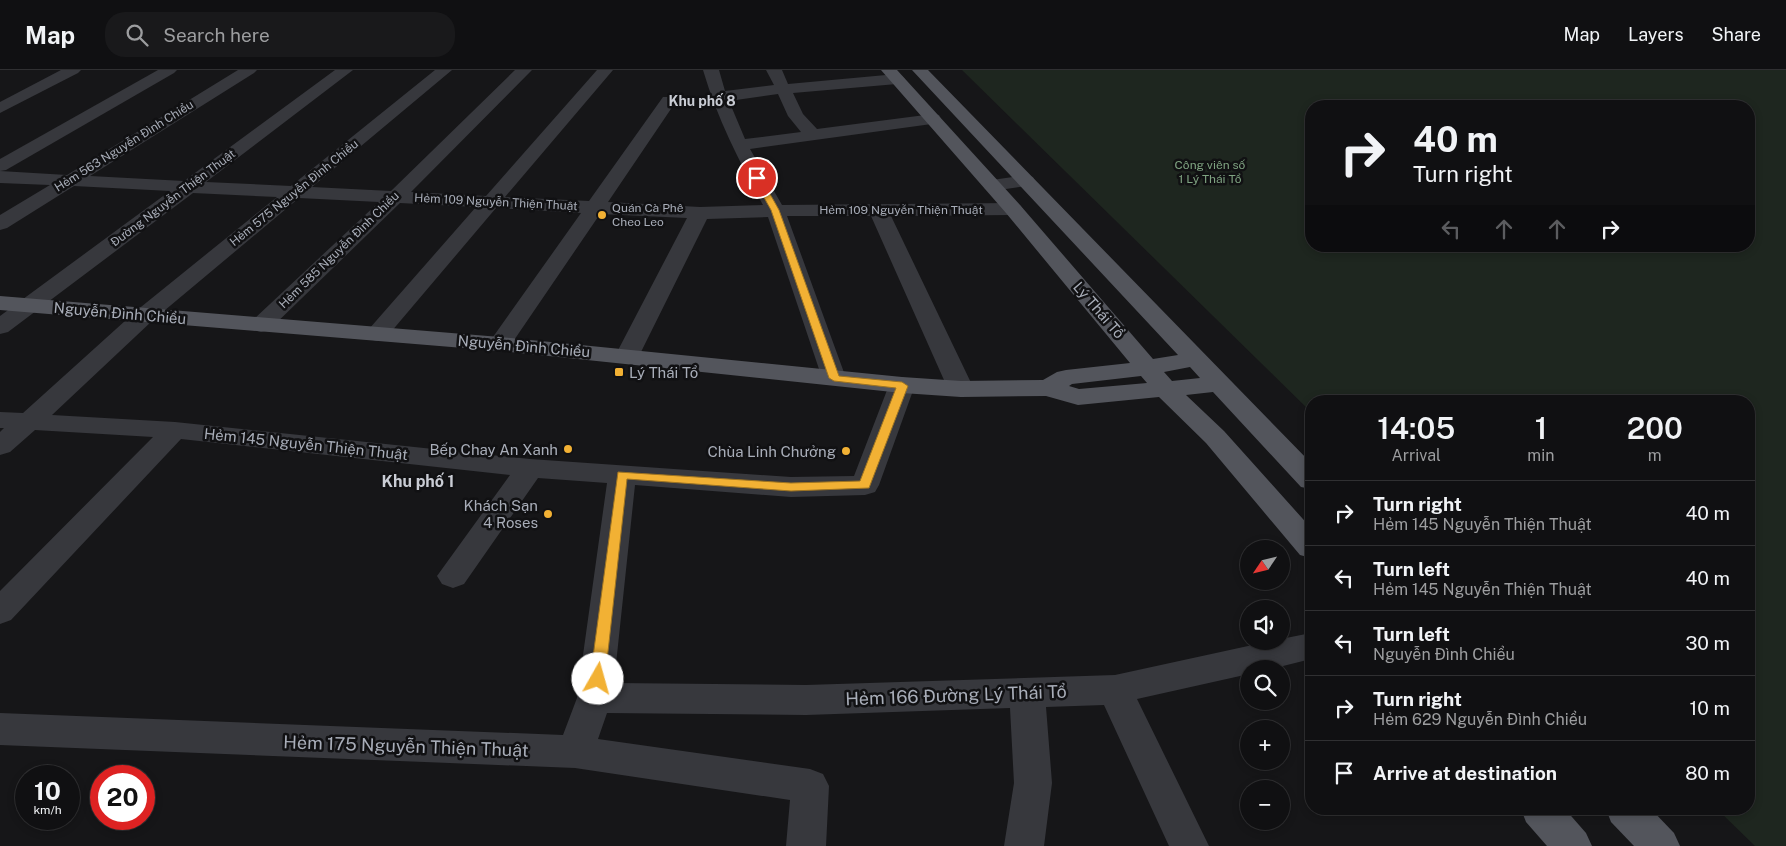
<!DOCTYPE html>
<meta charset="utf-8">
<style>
:root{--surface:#101012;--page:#19191b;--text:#f1f3f6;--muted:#9c9d9f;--line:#303032}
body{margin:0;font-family:"Public Sans",sans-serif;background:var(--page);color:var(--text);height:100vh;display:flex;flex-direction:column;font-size:19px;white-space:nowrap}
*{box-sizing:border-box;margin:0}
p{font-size:16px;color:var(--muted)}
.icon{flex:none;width:28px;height:28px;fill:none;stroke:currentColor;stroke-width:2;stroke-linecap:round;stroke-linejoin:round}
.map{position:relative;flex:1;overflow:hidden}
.details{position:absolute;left:1305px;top:325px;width:450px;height:420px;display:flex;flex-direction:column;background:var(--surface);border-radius:20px;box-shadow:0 2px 8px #0003,0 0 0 1px var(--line)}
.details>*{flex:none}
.guide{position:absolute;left:1305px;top:30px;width:450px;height:152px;border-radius:20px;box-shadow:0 2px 8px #0003,0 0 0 1px var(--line);background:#101012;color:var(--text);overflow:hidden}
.needle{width:32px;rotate:235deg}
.controls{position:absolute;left:1240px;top:470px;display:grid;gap:10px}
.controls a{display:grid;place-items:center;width:50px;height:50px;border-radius:50%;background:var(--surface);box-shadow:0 2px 8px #0003,0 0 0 1px var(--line);font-size:25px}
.speed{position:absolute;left:15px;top:695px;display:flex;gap:10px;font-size:25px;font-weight:700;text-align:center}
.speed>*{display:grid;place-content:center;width:65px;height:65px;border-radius:50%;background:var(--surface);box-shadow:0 2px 8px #0003,0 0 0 1px var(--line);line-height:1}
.speed small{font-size:12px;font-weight:400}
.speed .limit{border:8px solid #d22;background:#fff;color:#111}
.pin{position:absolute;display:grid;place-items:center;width:42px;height:42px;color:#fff;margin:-21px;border:2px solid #fff;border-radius:50%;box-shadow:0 1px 5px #0007}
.me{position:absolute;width:55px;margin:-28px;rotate:7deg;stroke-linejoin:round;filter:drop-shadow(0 0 4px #0008)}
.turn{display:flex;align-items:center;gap:18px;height:105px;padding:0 25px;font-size:22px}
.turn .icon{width:65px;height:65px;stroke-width:2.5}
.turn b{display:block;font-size:35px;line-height:42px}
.lanes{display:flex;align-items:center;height:48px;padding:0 25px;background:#0003;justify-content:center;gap:25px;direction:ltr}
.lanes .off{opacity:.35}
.eta{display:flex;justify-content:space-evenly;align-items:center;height:85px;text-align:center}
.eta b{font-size:30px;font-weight:600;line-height:35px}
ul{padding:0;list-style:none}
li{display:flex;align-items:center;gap:15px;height:65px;padding:0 25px;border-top:1px solid var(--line)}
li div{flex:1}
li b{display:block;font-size:19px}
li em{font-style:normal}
header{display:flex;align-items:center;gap:30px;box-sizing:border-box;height:70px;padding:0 25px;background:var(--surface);border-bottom:1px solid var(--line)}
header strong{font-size:24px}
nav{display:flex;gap:28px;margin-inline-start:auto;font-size:18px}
.search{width:350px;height:45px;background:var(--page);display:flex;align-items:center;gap:12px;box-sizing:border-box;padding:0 18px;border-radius:20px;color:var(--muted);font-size:19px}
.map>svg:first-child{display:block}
.green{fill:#1e261f;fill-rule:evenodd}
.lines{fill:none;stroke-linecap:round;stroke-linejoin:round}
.minor{fill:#37383d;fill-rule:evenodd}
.major{fill:#53555c;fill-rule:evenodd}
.route{fill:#f2b134;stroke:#9d7322}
.poi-dot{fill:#f2b134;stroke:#111113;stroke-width:2}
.labels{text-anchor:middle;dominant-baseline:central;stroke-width:5;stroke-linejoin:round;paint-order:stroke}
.far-street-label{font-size:12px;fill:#a8adb8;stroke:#111113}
.far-park-label{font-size:12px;fill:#7fa381;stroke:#111113}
.far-poi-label{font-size:12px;fill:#a8adb8;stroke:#111113;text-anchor:start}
.far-neighbourhood-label{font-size:14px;font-weight:bold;fill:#c9ccd4;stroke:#111113}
.street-label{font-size:15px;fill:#a8adb8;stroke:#111113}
.poi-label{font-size:15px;fill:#a8adb8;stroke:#111113;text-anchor:end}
.neighbourhood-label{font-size:16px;font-weight:bold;fill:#c9ccd4;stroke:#111113}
.near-street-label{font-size:18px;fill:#a8adb8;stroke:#111113}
</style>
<header>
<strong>Map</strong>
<div class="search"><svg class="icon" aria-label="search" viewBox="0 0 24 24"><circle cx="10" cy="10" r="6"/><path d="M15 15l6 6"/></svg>Search here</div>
<nav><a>Map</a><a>Layers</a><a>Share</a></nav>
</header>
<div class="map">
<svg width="1786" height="776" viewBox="0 0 1786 776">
<rect width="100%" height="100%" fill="#161618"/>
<!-- green -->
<path class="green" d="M 962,0 L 1786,0 L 1786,776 L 1755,776 L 1717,739 L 1749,739 L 1749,331 L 1311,331 L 1311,342 ZM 1311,36 L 1749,36 L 1749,176 L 1311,176 Z"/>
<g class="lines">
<!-- minor -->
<g class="minor">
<path d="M 61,0 L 81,0 L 78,3 L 0,43 L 0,32 Z"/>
<path d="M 158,0 L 177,0 L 174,3 L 6,100 L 0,101 L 0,89 Z"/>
<path d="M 238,0 L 257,0 L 254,3 L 90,106 L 184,111 L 335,0 L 353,0 L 206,112 L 291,116 L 435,0 L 452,0 L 312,117 L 391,121 L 515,0 L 532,0 L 411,122 L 486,126 L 597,0 L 613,0 L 505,127 L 589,131 L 663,27 L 675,27 L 677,30 L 608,132 L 700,137 L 763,135 C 739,91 717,48 703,0 L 719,0 L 725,21 L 774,15 L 766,0 L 782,0 L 788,14 L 897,4 L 902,6 L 905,9 L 902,12 L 897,14 L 793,23 L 803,44 L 817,59 L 933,44 L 939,45 L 941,49 L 939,53 L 750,79 L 782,135 L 1013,133 L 1020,135 L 1023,139 L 1020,143 L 1013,145 L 891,146 L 974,319 L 970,324 L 961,327 L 952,324 L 948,319 L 871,146 L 787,146 L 846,308 L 843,313 L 834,315 L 825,313 L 822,308 L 768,147 L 707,149 L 639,286 L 636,291 L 627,293 L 618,291 L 615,286 L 687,148 L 600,144 L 508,279 L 500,281 L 492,279 L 488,274 L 581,143 L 496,138 L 385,269 L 377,271 L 369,269 L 365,264 L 369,259 L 476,137 L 400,133 L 269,260 L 261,262 L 253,260 L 249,255 L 253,250 L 379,132 L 299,128 L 152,251 L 52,345 L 175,352 L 530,389 L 791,407 L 854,406 L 889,315 L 893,310 L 902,307 L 911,310 L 915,315 L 879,415 L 875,422 L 865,425 L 791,427 L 635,415 L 614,613 L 806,615 L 1115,605 L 1271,571 L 1281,571 L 1281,569 L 1311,563 L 1311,589 L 1271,599 L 1249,599 L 1249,604 L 1137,629 L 1209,776 L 1169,776 L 1104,635 L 1046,637 L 1052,713 L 1044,776 L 1004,776 L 1014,713 L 1010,638 L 806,645 L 607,643 L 598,669 L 810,699 L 823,704 L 829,716 L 826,776 L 786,776 L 790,730 L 575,698 L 0,675 L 0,643 L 563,665 L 577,628 L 607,413 L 538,408 L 464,514 L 453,518 L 442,514 L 437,506 L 510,405 L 181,369 L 11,550 L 0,554 L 0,521 L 153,367 L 35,360 L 10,382 L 0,385 L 0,362 L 4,358 L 0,358 L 0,342 L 23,343 L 136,241 L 277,127 L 193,123 L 8,262 L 0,264 L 0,246 L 170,121 L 74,116 L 7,158 L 0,160 L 0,145 L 50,115 L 0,113 L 0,101 L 67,105 ZM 778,24 L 788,46 L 801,62 L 745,69 L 729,31 Z"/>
<path d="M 1026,105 L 1033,107 L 1035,111 L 1033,115 L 992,121 L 985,119 L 983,115 L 985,111 Z"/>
</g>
<!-- major -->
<g class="major">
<path d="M 881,0 L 897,0 L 1020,135 L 1153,289 L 1178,285 L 912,0 L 928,0 L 1311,393 L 1311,419 L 1301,417 L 1213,322 L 1186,325 L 1224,361 L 1311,458 L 1311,488 L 1300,485 L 1206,373 L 1159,327 L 1078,335 L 1046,326 L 961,327 L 902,323 L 500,281 L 0,240 L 0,226 L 500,267 L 902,307 L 961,311 L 1043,310 L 1057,302 L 1066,300 L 1130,293 L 1006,143 ZM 1190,297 L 1200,308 L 1172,311 L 1164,302 ZM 1141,306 L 1147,313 L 1079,319 L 1069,316 L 1072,314 Z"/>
<path d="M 1521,739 L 1565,739 L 1586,763 L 1592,776 L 1547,776 L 1526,752 Z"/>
<path d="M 1606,739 L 1651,739 L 1674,763 L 1680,776 L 1634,776 L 1611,752 Z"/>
</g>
</g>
<!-- route -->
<path class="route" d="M 754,106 L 760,106 L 779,140 L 839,306 L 902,312 L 908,316 L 869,418 L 791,421 L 627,409 L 605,609 L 603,613 L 598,615 L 592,613 L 590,609 L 618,402 L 791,413 L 860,411 L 896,318 L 834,311 L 829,308 L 771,140 L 753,108 Z"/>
<!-- markers -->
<g class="poi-dot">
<circle cx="602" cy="145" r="5"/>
<rect x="614" y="297" width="10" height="10" rx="2.5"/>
<circle cx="568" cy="379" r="5"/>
<circle cx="846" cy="381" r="5"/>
<circle cx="548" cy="444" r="5"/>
</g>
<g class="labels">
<!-- far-street labels -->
<g class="far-street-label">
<text transform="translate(124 76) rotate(-32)">Hẻm 563 Nguyễn Ðình Chiểu</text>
<text transform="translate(294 123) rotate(-39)">Hẻm 575 Nguyễn Ðình Chiểu</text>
<text transform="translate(173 128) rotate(-37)">Đường Nguyễn Thiện Thuật</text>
<text transform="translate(496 132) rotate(3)">Hẻm 109 Nguyễn Thiện Thuật</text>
<text x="901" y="140">Hẻm 109 Nguyễn Thiện Thuật</text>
<text transform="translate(339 180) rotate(-44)">Hẻm 585 Nguyễn Ðình Chiểu</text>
</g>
<!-- far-park labels -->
<g class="far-park-label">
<text x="1210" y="95">Công viên số<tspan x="1210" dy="14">1 Lý Thái Tổ</tspan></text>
</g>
<!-- far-poi labels -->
<g class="far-poi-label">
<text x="612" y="138">Quán Cà Phê<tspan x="612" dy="14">Cheo Leo</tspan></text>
</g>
<!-- far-neighbourhood labels -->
<g class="far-neighbourhood-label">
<text x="702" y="31">Khu phố 8</text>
</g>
<!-- street labels -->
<g class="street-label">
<text transform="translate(1099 240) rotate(49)">Lý Thái Tổ</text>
<text transform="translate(120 243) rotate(5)">Nguyễn Đình Chiểu</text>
<text transform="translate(524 276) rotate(5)">Nguyễn Đình Chiểu</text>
<text transform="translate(306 374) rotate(6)">Hẻm 145 Nguyễn Thiện Thuật</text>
</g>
<!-- poi labels -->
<g class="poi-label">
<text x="629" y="302" text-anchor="start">Lý Thái Tổ</text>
<text x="558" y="379">Bếp Chay An Xanh</text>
<text x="836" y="381">Chùa Linh Chưởng</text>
<text x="538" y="435">Khách Sạn<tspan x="538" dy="17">4 Roses</tspan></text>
</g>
<!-- neighbourhood labels -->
<g class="neighbourhood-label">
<text x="418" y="411">Khu phố 1</text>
</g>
<!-- near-street labels -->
<g class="near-street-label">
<text transform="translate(956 625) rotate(-2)">Hẻm 166 Đường Lý Thái Tổ</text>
<text transform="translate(406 676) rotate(2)">Hẻm 175 Nguyễn Thiện Thuật</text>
</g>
</g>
</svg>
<div class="controls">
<a><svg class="needle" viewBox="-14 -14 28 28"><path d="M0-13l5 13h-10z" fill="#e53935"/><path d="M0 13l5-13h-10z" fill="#9c9d9f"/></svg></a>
<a><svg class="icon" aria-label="sound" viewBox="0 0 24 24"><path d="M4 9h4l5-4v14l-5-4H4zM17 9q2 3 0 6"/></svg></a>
<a><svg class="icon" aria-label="search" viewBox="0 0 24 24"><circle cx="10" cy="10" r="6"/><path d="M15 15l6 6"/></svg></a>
<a>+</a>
<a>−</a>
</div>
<div class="speed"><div>10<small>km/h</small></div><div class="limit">20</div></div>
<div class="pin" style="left:757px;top:108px;background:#d93025"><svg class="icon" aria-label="arrive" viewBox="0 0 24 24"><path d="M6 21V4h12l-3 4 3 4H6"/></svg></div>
<svg class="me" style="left:598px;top:609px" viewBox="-20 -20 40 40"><circle r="19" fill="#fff"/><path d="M0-13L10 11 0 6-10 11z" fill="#f2b134"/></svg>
<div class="guide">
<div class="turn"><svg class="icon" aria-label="right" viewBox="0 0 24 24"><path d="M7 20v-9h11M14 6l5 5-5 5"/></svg><div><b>40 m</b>Turn right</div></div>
<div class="lanes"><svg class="icon off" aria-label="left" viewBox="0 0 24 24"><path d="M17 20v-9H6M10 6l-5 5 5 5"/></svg><svg class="icon off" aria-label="ahead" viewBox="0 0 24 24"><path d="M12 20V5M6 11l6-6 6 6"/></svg><svg class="icon off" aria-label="ahead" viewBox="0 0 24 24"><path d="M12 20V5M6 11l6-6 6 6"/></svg><svg class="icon" aria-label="right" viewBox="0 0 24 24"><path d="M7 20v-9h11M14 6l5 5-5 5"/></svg></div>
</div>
<section class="details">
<div class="eta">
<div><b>14:05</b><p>Arrival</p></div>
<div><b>1</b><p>min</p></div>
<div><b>200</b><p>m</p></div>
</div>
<ul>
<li><svg class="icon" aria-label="right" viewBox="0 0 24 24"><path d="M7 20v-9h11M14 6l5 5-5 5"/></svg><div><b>Turn right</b><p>Hẻm 145 Nguyễn Thiện Thuật</p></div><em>40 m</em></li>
<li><svg class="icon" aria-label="left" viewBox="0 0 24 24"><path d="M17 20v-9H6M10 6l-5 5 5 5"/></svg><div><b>Turn left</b><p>Hẻm 145 Nguyễn Thiện Thuật</p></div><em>40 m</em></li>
<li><svg class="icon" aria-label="left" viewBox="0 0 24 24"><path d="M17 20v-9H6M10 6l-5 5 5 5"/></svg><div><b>Turn left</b><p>Nguyễn Đình Chiểu</p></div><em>30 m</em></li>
<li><svg class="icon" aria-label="right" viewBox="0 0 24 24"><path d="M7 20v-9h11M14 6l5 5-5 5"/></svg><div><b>Turn right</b><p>Hẻm 629 Nguyễn Ðình Chiểu</p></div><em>10 m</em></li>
<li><svg class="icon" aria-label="arrive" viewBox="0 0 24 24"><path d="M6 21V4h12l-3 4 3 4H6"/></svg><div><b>Arrive at destination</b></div><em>80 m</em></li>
</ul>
</section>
</div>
